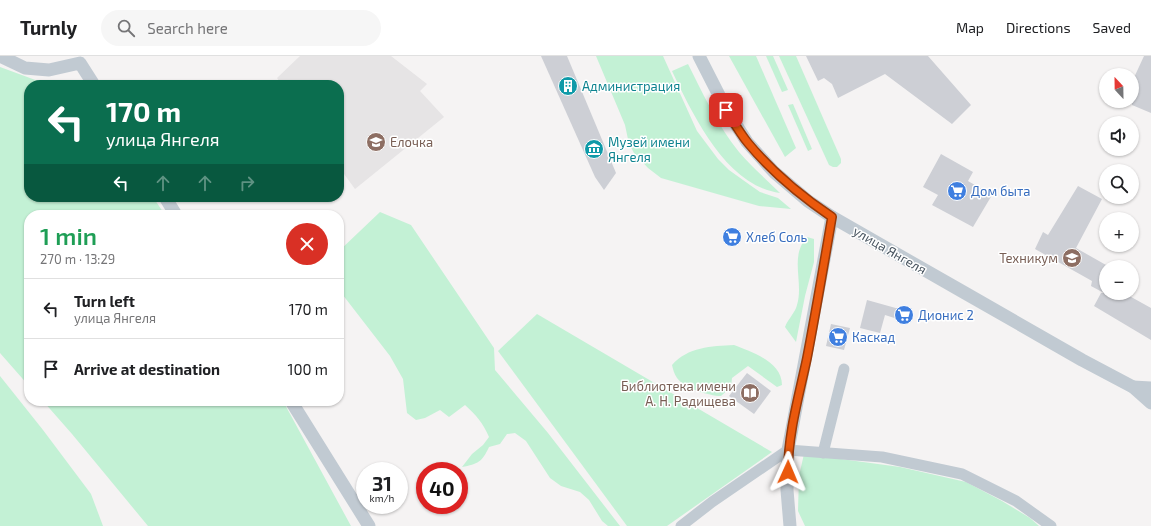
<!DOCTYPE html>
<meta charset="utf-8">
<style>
:root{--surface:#fff;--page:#f6f6f6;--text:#202124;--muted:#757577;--line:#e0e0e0}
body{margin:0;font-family:"Exo 2",sans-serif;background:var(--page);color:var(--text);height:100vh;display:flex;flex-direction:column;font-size:15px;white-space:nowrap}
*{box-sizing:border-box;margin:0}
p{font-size:13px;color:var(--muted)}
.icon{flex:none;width:22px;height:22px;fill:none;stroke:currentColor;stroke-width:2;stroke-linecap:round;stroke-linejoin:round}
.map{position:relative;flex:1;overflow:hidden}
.details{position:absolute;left:24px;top:154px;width:320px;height:196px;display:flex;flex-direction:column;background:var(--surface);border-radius:16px;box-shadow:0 1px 3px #0004}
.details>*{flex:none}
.top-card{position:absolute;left:24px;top:24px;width:320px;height:122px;border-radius:16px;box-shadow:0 1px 3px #0004;background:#0b6e4f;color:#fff;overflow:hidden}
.needle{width:26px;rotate:338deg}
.tools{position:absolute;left:1099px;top:12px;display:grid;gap:8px}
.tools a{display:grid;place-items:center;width:40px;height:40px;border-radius:50%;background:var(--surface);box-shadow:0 1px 3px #0004;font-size:20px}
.speed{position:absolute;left:356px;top:406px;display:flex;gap:8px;font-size:20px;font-weight:700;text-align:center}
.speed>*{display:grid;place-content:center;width:52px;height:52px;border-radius:50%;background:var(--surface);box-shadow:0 1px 3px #0004;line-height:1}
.speed small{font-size:10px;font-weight:400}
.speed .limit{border:6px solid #d22;background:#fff;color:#111}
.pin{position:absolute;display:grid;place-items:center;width:34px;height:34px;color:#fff;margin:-17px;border-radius:8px;box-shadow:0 2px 6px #0006}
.me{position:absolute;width:44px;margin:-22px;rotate:1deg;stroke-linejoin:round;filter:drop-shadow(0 0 3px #0008)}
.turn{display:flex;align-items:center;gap:14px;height:84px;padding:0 16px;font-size:18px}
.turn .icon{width:52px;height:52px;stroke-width:2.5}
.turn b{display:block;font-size:28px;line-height:34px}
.lanes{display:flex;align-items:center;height:38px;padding:0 16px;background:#0003;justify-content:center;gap:20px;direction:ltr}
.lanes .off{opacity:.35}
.round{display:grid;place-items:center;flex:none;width:42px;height:42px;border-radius:21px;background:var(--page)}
.head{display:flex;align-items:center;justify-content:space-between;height:68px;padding:0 16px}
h1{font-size:24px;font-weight:600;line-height:30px;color:#1e9e55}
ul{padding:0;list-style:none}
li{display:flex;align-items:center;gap:12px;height:60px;padding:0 16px;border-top:1px solid var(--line)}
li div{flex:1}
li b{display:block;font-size:15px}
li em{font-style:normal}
header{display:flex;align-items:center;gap:24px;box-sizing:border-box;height:56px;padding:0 20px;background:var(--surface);border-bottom:1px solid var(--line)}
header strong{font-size:19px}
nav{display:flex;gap:22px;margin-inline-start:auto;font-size:14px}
.search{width:280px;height:36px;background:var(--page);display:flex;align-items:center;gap:10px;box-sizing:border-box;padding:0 14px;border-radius:22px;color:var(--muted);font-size:15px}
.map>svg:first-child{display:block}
.education{fill:#e6e4e5}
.green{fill:#c3f1d5}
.building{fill:#cdcfd5}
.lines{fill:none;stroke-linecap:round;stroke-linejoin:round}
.minor{stroke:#c1cad2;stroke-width:11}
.tertiary{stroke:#c1cad2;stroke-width:13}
.route-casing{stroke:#983908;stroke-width:10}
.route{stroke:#ea580c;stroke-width:7}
.labels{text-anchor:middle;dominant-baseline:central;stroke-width:3;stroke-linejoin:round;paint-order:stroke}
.culture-label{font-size:13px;fill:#0d838f;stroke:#fff;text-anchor:start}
.education-label{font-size:13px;fill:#785e54;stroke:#fff;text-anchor:end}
.shop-label{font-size:13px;fill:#366cbe;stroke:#fff;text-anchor:start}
.street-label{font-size:13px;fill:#4a5661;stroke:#fff}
</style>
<header>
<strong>Turnly</strong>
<div class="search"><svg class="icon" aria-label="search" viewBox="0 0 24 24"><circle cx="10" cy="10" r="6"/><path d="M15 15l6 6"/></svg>Search here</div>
<nav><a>Map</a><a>Directions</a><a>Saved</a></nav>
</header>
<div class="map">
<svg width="1151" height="470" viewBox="0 0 1151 470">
<rect width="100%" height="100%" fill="#f5f3f3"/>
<!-- education -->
<path class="education" d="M 300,0 L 391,0 L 427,28 L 420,35 L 444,61 L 355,133 L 339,111 L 339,29 L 282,29 L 277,22 Z"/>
<!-- green -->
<g class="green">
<path d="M 596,0 L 663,0 L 697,75 L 718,103 L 729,114 L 750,129 L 760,136 L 778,142 L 791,153 L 759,150 L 661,122 L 648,112 L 634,97 L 629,88 L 625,69 Z"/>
<path d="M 729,0 L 756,0 L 796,92 L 785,101 Z"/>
<path d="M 766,0 L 773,0 L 788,34 L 782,36 Z"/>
<path d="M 779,0 L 796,0 L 841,103 L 841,107 L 837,111 L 833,111 L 829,109 Z"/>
<path d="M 688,8 C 703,38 718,70 739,96 C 752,111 767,124 780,137 C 726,130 693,59 672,15 Z"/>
<path d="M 0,11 L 49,29 L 29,29 L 29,141 L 153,141 L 165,159 L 29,159 L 29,330 L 0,297 Z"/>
<path d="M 793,48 L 812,93 L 808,95 L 788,49 Z"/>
<path d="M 380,156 L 411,169 L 494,292 L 495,314 L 548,377 L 620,470 L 608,470 L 602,465 L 589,444 L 580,436 L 561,430 L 550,422 L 526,385 L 515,377 L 507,378 L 500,388 L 489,391 C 482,406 478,408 462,411 L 472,398 L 483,389 L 489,381 C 483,367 476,359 465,349 L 449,361 L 440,354 L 425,362 L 416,364 L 407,357 L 403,323 L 390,300 L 339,234 L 339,195 Z"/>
<path d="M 807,181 L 814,183 L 814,206 L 805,240 L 796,286 L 785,271 C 788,263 795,257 797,249 C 804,226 789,201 807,181 Z"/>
<path d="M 537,258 L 772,396 L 667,470 L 627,470 L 498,295 Z"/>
<path d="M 734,289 C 752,296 782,306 782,329 L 777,331 L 748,310 L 732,322 L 731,331 L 721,340 C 709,340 684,332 677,322 C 674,318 673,313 672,309 C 688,291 711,290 734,289 Z"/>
<path d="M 0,320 L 43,374 L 91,438 L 103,470 L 0,470 Z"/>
<path d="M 43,345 L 283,345 L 351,470 L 148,470 L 72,378 Z"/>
<path d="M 804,398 L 900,411 L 966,426 L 1002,445 L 1030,462 L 1039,470 L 805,470 L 798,455 L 799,420 Z"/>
</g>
<!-- building -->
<g class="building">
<path d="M 541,0 L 567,0 L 616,117 L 604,134 L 595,121 Z"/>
<path d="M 806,0 L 928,0 L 971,49 L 952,68 L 885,18 L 838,42 L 832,28 L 824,22 L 818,25 Z"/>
<path d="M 1144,0 L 1151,0 L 1151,57 L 1132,49 L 1132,26 Z"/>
<path d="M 941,98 L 973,116 L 968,125 L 992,139 L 973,171 L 932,149 L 938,139 L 923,131 Z"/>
<path d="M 1078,130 L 1102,143 L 1076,192 L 1106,209 L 1106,237 L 1124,237 L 1151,252 L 1151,284 L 1094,250 L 1101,237 L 1104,237 L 1091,230 L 1092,225 L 1035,193 L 1043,176 L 1048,179 Z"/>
<path d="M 867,244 L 910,256 L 907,266 L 885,259 L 880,277 L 860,272 Z"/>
<path d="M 831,268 L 850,272 L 844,294 L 826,290 Z"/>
<path d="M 747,317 L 771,335 L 754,358 L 729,340 Z"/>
</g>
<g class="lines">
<!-- minor -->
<g class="minor">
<path d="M 823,397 L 844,313"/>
<path d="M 681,470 L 712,446 L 788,394 L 882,401 L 962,418 L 1016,445 L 1051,470"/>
</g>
<!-- tertiary -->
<g class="tertiary">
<path d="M 0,0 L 25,12 L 49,14 L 80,7 L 94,29"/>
<path d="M 699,0 L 726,53 L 747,86 L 774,116 L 808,145 L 832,161 L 965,237 L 1082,304 L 1133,331 L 1151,347"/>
<path d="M 165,141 L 176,159"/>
<path d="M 1133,331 L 1151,332"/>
<path d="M 291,345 L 369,470"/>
<path d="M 790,470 L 787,434 L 788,394 L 832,161"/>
</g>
</g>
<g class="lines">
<defs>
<path id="route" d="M 726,54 C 733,65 740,77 748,87 C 772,116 801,140 832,161 C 824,208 816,255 807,302 C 799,340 788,377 788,416"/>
</defs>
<!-- route casing -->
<use href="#route" class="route-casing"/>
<!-- route -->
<use href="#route" class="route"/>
</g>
<!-- icons -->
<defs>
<symbol id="building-disc" viewBox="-11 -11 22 22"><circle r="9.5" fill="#0f9aa8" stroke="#fff"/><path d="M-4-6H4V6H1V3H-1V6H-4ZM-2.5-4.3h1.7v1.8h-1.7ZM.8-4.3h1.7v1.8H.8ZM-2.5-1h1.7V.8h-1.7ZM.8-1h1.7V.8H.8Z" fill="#fff"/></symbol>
<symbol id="school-disc" viewBox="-11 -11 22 22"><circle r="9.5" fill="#8d6e63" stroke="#fff"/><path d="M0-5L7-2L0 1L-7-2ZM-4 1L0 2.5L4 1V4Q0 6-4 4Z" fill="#fff"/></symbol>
<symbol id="museum-disc" viewBox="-11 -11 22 22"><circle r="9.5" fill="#0f9aa8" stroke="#fff"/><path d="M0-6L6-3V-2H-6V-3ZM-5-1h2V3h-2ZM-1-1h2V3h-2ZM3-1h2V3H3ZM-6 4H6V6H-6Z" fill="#fff"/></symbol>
<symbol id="supermarket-disc" viewBox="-11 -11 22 22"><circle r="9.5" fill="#3f7fe0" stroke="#fff"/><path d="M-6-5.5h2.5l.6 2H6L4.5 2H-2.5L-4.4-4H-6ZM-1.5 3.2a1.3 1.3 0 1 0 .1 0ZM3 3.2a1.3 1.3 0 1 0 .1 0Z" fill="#fff"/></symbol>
<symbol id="university-disc" viewBox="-11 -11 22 22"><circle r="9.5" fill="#8d6e63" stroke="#fff"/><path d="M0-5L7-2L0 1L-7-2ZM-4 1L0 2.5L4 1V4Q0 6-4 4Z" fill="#fff"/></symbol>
<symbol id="library-disc" viewBox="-11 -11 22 22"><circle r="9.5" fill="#8d6e63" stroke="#fff"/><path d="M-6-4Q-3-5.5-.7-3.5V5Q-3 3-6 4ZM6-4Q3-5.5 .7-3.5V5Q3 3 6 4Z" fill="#fff"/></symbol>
</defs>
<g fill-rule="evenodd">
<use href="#building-disc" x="557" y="19" width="22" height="22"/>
<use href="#school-disc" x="365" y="75" width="22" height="22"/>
<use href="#museum-disc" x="583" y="82" width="22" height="22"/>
<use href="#supermarket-disc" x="946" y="124" width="22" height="22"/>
<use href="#supermarket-disc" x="721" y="170" width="22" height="22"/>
<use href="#university-disc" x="1061" y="191" width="22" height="22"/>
<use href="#supermarket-disc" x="893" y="248" width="22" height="22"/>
<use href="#supermarket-disc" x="827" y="270" width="22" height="22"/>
<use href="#library-disc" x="739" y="326" width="22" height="22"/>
</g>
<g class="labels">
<!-- culture labels -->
<g class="culture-label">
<text x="582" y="30">Администрация</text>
<text x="608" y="86">Музей имени<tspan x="608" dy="15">Янгеля</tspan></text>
</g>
<!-- education labels -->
<g class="education-label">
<text x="390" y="86" text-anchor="start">Елочка</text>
<text x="1058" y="202">Техникум</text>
<text x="736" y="330">Библиотека имени<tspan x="736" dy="15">А. Н. Радищева</tspan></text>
</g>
<!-- shop labels -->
<g class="shop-label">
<text x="971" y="135">Дом быта</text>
<text x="746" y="181">Хлеб Соль</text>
<text x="918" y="259">Дионис 2</text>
<text x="852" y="281">Каскад</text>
</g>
<!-- street labels -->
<g class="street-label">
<text transform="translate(890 194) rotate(30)">улица Янгеля</text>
</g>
</g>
</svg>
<div class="tools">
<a><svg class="needle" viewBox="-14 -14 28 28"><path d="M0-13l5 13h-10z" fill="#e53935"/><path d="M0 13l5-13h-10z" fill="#757577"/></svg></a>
<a><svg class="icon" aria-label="sound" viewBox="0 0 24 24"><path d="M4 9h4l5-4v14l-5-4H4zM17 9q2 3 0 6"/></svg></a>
<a><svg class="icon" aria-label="search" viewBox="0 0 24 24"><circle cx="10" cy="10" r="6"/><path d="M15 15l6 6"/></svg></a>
<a>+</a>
<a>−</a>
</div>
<div class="speed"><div>31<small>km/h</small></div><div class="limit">40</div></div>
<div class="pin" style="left:726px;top:54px;background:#d93025"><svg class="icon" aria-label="arrive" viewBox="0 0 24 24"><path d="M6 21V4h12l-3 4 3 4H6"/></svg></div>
<svg class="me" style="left:788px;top:416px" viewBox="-20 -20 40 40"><path d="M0-17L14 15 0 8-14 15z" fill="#ea580c" stroke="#fff" stroke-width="4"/></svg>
<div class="top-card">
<div class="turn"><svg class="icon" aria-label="left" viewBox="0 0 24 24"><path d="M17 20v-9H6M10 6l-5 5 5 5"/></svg><div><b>170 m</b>улица Янгеля</div></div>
<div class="lanes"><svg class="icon" aria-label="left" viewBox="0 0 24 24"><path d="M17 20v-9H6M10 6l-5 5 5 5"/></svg><svg class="icon off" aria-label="ahead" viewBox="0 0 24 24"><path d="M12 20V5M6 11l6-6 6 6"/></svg><svg class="icon off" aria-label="ahead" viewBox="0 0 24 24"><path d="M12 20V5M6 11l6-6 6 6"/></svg><svg class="icon off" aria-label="right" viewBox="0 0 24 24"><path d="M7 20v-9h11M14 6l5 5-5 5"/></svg></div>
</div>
<section class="details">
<div class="head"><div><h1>1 min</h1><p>270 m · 13:29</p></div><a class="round" style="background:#d93025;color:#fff"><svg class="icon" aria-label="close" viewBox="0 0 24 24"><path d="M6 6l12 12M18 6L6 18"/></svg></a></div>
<ul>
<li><svg class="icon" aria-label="left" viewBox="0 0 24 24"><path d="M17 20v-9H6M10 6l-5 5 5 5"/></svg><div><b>Turn left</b><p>улица Янгеля</p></div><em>170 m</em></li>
<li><svg class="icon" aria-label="arrive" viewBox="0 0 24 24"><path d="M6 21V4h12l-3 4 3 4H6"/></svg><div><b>Arrive at destination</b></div><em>100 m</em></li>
</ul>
</section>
</div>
